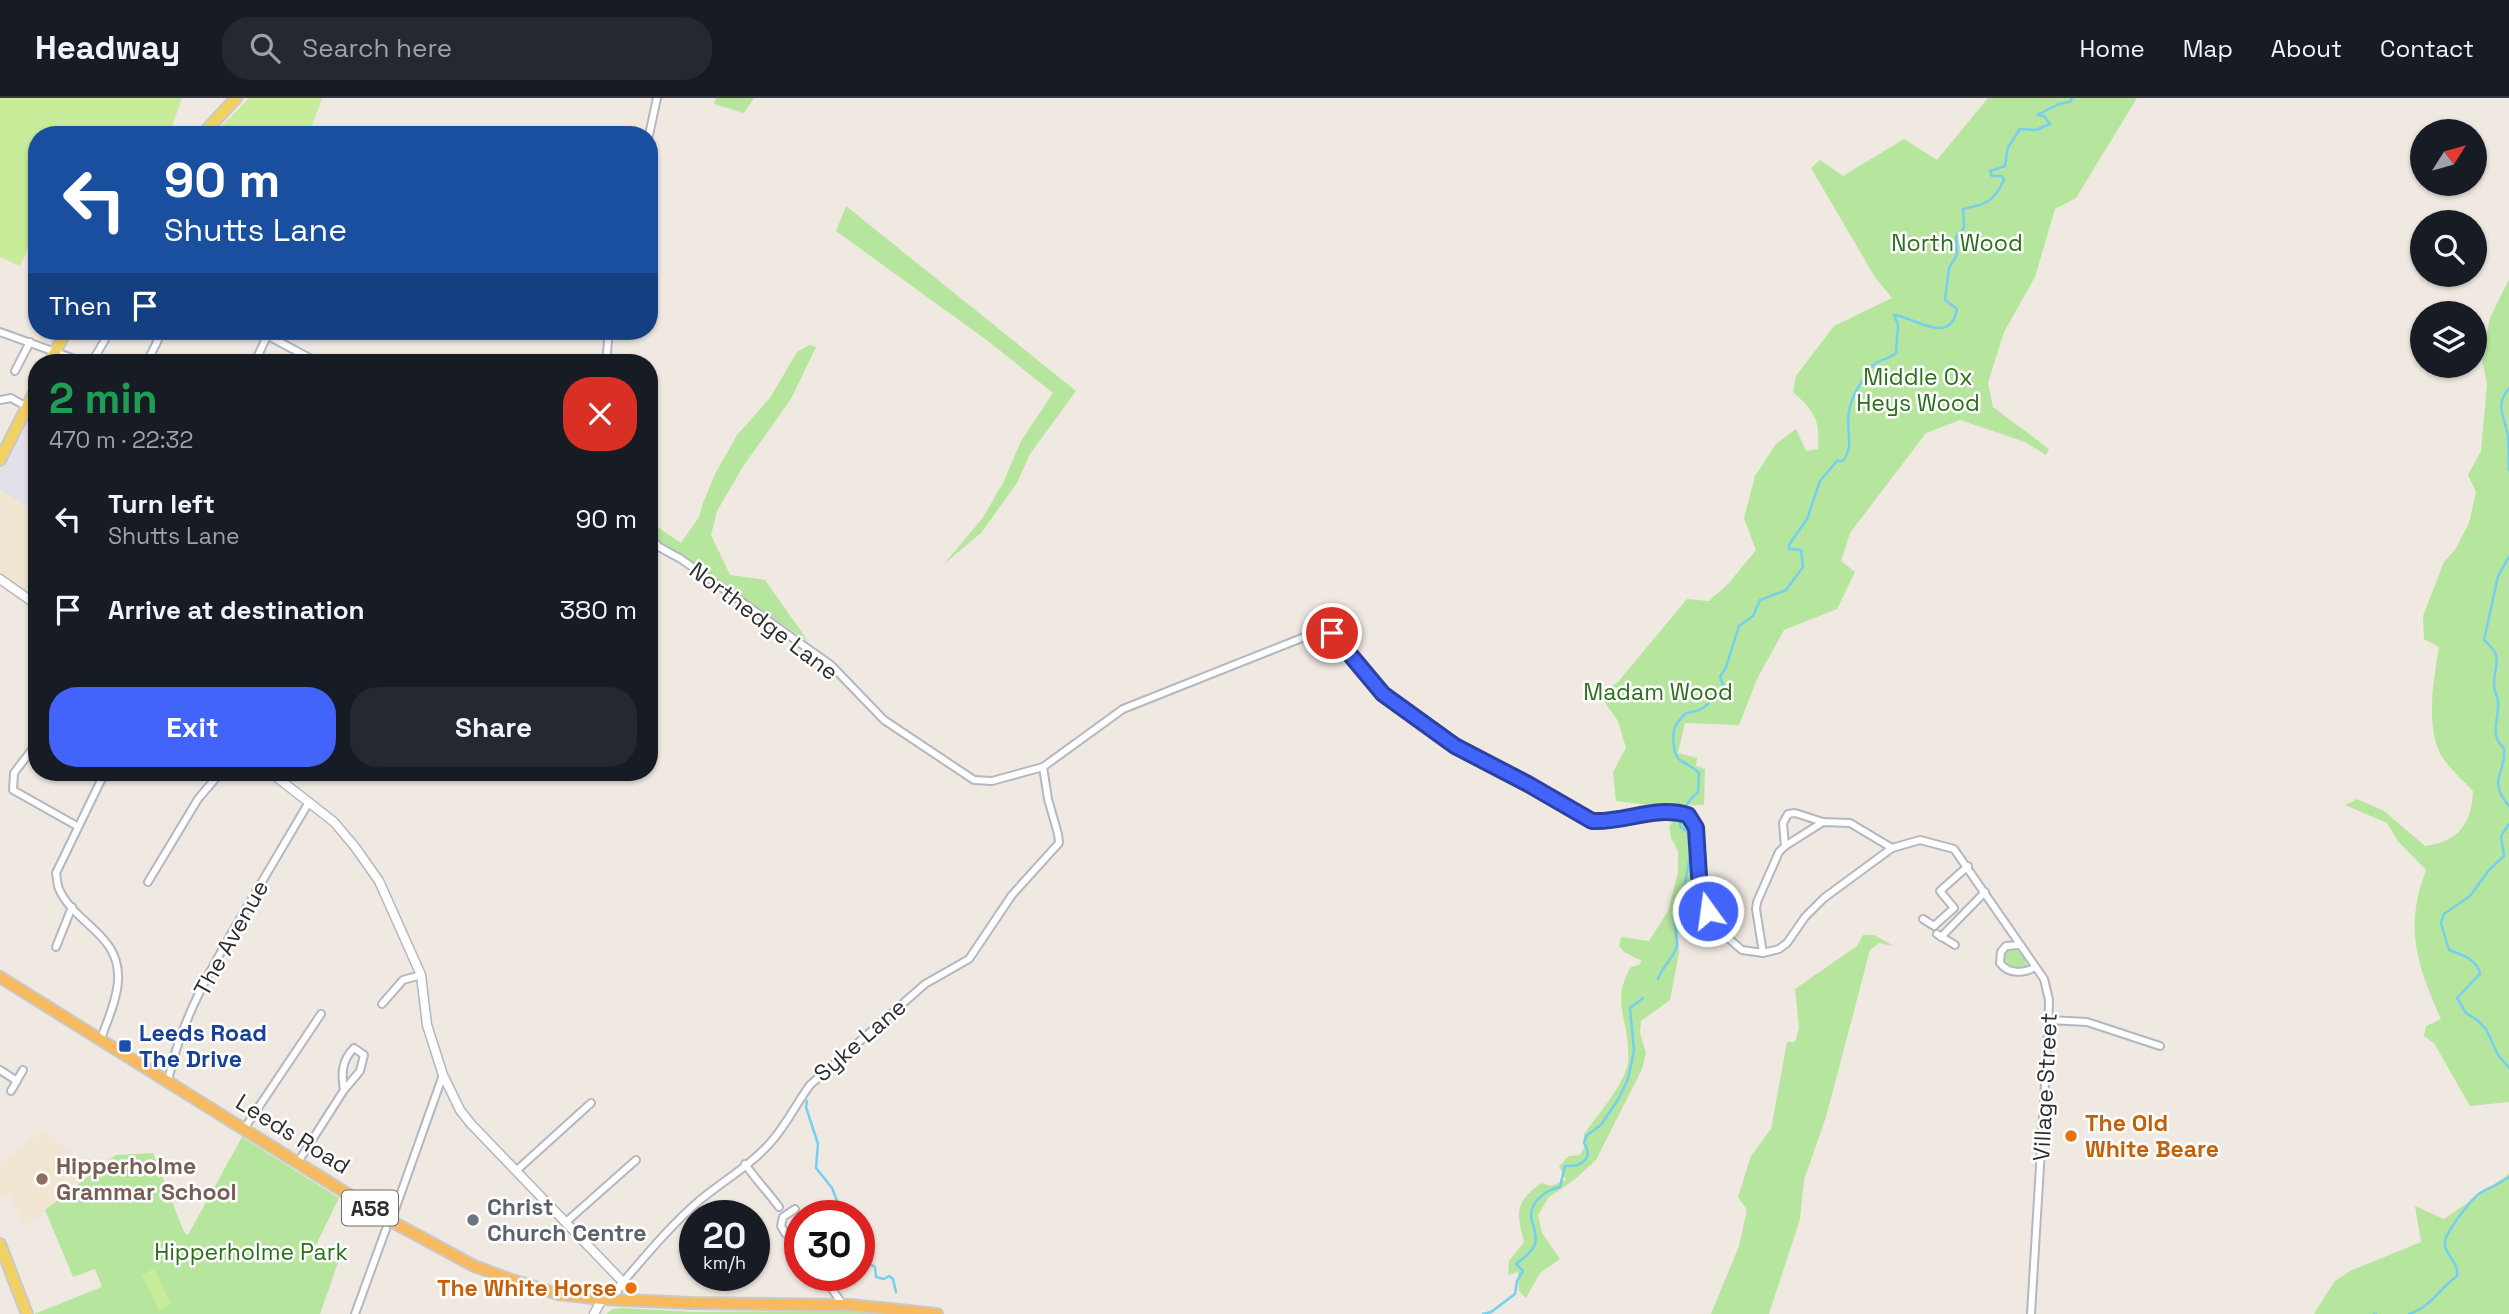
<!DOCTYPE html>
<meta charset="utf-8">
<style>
:root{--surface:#171b24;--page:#242831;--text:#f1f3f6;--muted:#9ea1a6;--line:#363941;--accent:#4264fb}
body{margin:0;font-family:"Space Grotesk",sans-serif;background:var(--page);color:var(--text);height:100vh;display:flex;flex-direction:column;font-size:26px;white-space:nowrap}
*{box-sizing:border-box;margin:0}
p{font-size:23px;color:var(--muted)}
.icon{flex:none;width:38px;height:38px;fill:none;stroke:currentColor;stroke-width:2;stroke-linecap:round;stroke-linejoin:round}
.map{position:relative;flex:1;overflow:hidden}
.drawer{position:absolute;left:28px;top:256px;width:630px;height:427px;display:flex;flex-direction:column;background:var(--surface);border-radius:28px;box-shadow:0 2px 5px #0004}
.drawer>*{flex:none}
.guide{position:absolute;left:28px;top:28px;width:630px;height:214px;border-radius:28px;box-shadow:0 2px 5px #0004;background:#1a4fa0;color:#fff;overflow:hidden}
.needle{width:46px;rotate:53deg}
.buttons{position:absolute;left:2410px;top:21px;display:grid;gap:14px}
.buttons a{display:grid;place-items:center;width:77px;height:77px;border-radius:50%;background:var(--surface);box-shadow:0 2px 5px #0004;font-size:35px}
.speed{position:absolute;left:679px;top:1102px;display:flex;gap:14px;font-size:35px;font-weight:700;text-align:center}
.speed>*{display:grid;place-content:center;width:91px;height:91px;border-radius:50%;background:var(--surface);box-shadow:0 2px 5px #0004;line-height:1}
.speed small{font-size:18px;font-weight:400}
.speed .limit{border:10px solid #d22;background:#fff;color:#111}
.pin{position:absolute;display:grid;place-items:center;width:60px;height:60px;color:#fff;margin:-30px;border:4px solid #fff;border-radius:50%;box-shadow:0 2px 7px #0007}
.me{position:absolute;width:77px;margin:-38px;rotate:346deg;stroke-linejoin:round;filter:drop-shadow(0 0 5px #0008)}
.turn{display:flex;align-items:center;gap:24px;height:147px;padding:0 21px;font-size:32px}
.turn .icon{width:91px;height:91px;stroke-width:2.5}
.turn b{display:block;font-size:49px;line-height:60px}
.then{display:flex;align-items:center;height:66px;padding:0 21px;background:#0003;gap:14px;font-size:26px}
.round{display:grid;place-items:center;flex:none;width:74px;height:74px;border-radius:28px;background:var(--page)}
.summary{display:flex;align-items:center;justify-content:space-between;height:119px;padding:0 21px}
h1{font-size:42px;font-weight:700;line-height:52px;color:#1e9e55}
.primary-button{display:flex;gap:14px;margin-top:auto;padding:14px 21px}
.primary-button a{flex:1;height:80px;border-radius:28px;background:var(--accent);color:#fff;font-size:28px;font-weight:700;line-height:80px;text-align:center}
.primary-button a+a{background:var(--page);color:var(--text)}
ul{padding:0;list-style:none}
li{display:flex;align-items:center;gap:21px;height:91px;padding:0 21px}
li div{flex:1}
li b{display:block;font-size:26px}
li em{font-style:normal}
header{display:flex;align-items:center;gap:42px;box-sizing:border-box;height:98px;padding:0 35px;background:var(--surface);border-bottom:2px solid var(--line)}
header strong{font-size:33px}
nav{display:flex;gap:38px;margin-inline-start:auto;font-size:24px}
.search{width:490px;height:63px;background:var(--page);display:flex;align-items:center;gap:18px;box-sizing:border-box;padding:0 24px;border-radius:28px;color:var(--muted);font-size:26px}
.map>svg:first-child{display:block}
.industrial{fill:#e3e1e8}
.education{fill:#f0e6d1}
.green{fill:#b6e59e}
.pitch{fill:#c9ec9a}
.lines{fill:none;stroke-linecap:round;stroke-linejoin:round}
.stream{stroke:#75cff0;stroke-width:2.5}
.minor-casing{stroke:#b4b7c1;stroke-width:10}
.tertiary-casing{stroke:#b4b7c1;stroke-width:11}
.primary-casing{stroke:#c9c9c9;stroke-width:14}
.trunk-casing{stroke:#c9c9c9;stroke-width:14}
.minor{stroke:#fff;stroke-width:6}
.tertiary{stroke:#fff;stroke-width:8}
.primary{stroke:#f2d163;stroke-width:10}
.trunk{stroke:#f8ba60;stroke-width:10}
.route-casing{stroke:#2b41a3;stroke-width:18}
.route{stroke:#4264fb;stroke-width:12}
.transit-dot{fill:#1a4fb4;stroke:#fff;stroke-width:2.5}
.food-dot{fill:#e8710a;stroke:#fff;stroke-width:2.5}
.education-dot{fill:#8d6e63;stroke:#fff;stroke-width:2.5}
.worship-dot{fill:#6b7280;stroke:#fff;stroke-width:2.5}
.labels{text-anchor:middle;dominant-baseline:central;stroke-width:5;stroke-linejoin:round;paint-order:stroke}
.shield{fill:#fff;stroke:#6d6d6d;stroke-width:2}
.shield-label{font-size:21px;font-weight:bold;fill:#2e2e2e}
.park-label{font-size:23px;fill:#2c6e1b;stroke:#fff}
.street-label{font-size:23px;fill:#2e2e2e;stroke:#fff}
.transit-label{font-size:23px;font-weight:bold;fill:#164399;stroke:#fff;text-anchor:start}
.food-label{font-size:23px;font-weight:bold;fill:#c56008;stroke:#fff;text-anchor:start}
.education-label{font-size:23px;font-weight:bold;fill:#785e54;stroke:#fff;text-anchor:start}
.worship-label{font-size:23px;font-weight:bold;fill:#5b616d;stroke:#fff;text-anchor:start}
</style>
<header>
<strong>Headway</strong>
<div class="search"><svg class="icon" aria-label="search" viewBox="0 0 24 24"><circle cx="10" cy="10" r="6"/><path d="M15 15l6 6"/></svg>Search here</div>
<nav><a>Home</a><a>Map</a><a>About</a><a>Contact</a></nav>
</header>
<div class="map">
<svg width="2509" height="1216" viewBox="0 0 2509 1216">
<rect width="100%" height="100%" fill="#efe9e1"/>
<!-- industrial -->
<path class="industrial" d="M 26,322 L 37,326 L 37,415 L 0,392 L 0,372 Z"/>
<!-- education -->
<g class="education">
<path d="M 0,392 L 37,415 L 37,502 L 0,474 Z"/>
<path d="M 43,1032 L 76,1059 L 87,1062 L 116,1057 L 24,1129 L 10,1096 L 0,1098 L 0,1067 Z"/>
</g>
<!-- green -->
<g class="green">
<path d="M 716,0 L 754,0 L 744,15 L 714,6 Z"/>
<path d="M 1988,0 L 2137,0 L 2076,100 L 2055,111 L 2035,179 L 2004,234 L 1988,285 L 1993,309 L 2049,351 L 2046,357 L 2025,344 L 1960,322 L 1926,335 L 1850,435 L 1841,463 L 1855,474 L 1837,511 L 1784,532 L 1757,581 L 1739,627 L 1685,625 L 1678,655 L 1697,660 L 1696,668 L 1705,671 L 1704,707 L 1657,708 L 1616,703 L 1613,674 L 1626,650 L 1618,623 L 1599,596 L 1618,584 L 1687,501 L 1709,503 L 1729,485 L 1756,452 L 1744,420 L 1755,378 L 1776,346 L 1796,331 L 1806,353 L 1818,351 C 1820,321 1815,314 1793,294 L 1796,278 L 1834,228 L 1892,200 L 1875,179 L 1811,70 L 1820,62 L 1843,78 L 1904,41 L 1937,62 Z"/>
<path d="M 846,108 L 1076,293 L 1030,356 L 1017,385 L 981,435 L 944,466 L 982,421 L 1003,385 L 1021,343 L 1053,295 L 988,243 L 836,133 Z"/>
<path d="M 2509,181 L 2509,1004 L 2470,1008 L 2434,945 L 2424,938 L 2426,928 L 2441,921 C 2417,867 2404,830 2426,772 L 2398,743 L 2387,725 L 2345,707 L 2357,701 L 2384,713 L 2425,748 C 2458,744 2472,726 2473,693 C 2463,682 2448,670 2441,657 C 2425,628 2434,580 2439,549 L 2424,541 L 2423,518 L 2444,464 L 2455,452 L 2469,425 L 2476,394 L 2468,377 L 2481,353 L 2487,286 L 2482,261 L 2490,220 Z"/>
<path d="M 810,247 L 816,249 L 791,301 L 744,367 L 717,413 L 711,437 L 730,477 L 765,482 L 808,543 L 666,449 L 657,439 L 650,424 L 681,445 L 699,419 L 703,405 L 715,376 L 737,337 L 770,300 L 797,254 Z"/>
<path d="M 1675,722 L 1689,722 C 1700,763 1696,788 1689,829 L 1678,835 L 1679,855 L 1670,902 L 1641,923 L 1640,935 L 1646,955 L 1642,971 L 1596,1062 L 1574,1082 L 1548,1100 L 1538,1117 L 1542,1135 L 1560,1161 L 1540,1175 L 1526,1200 L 1519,1193 L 1518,1174 L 1508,1177 L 1509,1163 L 1524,1144 C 1516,1113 1515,1105 1541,1085 L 1551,1088 L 1566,1082 L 1559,1068 L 1569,1058 L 1580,1057 L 1586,1046 L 1584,1036 C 1597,1018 1623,988 1628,966 C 1629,961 1628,954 1628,949 C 1626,917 1612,900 1631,869 L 1639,867 L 1642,863 L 1624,854 L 1619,848 L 1621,839 L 1649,843 L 1668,813 L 1678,775 L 1678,753 L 1671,740 L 1669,728 Z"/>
<path d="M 1863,837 L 1874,837 L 1894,848 L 1879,845 L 1870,852 L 1826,1019 L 1804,1082 L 1800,1121 L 1769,1216 L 1711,1216 L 1739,1148 L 1747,1112 L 1738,1099 L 1751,1058 L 1771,1031 L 1787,944 L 1795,944 L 1799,930 L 1795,891 L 1857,848 Z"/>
<path d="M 2014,850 L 2023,857 L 2027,868 L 2023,870 L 2011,868 L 2004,862 L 2004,855 Z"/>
<path d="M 242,1039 L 339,1100 L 312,1155 L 338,1165 L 320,1216 L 34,1216 L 102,1189 L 95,1171 L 73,1179 L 45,1112 L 116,1057 L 153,1055 L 184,1134 L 188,1137 Z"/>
<path d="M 2509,1076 L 2509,1216 L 2314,1216 L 2334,1184 L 2350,1173 L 2421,1144 L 2415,1108 L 2444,1121 Z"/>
<path d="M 623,1210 L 694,1214 L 872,1213 L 890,1216 L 606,1216 L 613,1211 Z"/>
</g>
<!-- pitch -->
<g class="pitch">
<path d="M 0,0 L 182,0 L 169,37 L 37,37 L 37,145 L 31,143 L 20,168 L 0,159 Z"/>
<path d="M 249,0 L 320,0 L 322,1 L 308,37 L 213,37 Z"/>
<path d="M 154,1171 L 171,1206 L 159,1212 L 142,1177 Z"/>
</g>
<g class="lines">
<!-- stream -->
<g class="stream">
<path d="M 2509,290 C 2494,308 2505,319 2508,338 C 2509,349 2509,361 2509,372"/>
<path d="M 2509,459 L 2498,478 L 2484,542 C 2505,560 2494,564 2494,587 C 2494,592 2497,598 2498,603 C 2500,620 2488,637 2504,650 C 2507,675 2486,681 2509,708"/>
<path d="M 2509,726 L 2501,738 L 2504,758 L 2489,772 L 2470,798 L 2444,816 L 2441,825 L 2449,852 C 2461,856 2478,862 2480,876 L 2457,900 L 2466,915 L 2477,922 L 2486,931 L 2498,957 L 2509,970"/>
<path d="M 1658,881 C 1662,868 1676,858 1677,847 C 1677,831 1669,816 1682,803 L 1690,758 L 1688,735 L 1680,728 C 1681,714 1687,703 1698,694 L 1699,675 C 1692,668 1687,667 1680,662 C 1673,658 1672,636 1675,629 C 1677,624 1682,619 1686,615 C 1706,613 1709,605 1721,590 L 1723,586 L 1720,579 L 1726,569 L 1739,528 L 1753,518 L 1760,502 L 1786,492 L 1803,469 L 1801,452 L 1789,451 L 1789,447 L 1807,421 L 1820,383 L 1837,363 L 1843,363 C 1852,350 1849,341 1848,326 C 1848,309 1853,297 1862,283 C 1866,278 1870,269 1876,265 C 1882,261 1889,261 1896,255 L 1898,227 L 1894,217 C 1915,219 1950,249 1957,211 L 1945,202 L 1949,170 L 1957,157 L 1956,139 L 1964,130 L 1963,111 C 1986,106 1993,105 2004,82 L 2002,78 L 1992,78 L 1990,73 L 2005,68 L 2008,49 L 2020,31 L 2036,32 L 2050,26 L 2044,18 L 2037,17 L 2059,6 L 2070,4 L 2072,0"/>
<path d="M 807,1003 L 806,1009 L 818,1046 L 816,1070 L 832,1090 L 843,1118"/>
<path d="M 859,1146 L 867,1158 L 865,1163 L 875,1169 L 876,1179 L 884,1181 L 889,1178 L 893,1181 L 896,1194"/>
<path d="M 1483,1216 L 1491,1214 L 1515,1196 L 1517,1183 L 1523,1173 L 1516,1166 C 1523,1160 1532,1155 1535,1146 C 1538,1136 1532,1127 1531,1118 C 1531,1102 1547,1092 1560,1089 L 1565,1068 C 1579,1069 1595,1062 1584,1045 L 1586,1038 L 1601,1027 L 1619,1000 L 1628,981 L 1634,953 L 1630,910 L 1643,900"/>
<path d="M 2374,1216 L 2376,1216"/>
<path d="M 2409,1216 C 2431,1209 2439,1191 2457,1178 C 2459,1163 2443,1156 2445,1143 C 2447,1133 2471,1101 2480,1095 C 2490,1089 2500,1086 2509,1079"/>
</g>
<defs>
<g id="minor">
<path d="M 649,37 L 657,0"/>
<path d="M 649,51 L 649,71"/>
<path d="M 144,233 L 153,236 L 158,242 L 147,264"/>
<path d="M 259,233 L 317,264"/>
<path d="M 0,234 L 83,264"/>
<path d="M 92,264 L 110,233"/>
<path d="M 255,264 L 268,236"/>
<path d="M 606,264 L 609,233"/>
<path d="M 15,273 L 30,244"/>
<path d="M 0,302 L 11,300 L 27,309"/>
<path d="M 649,437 L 659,449 L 681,461 L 831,567 L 884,622 L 974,682 L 992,683 L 1043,669 L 1123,611 L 1322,532 L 1332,535 L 1383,596 L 1455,648 L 1528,686 L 1592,723 C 1624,725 1661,701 1691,719 L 1696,730 L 1699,778 L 1708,813 L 1721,834 L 1742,852 L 1763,855 L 1779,851 L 1787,845 L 1805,819 L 1824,800 L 1892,750 L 1920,742 L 1954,751 L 2044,881 L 2049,902 L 2048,936 L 2031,1216"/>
<path d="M 37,645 L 14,675 L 13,692 L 77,728"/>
<path d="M 1785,748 L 1783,725 L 1788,716 L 1795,715 L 1823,724"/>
<path d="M 148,784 L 198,701 L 221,674"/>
<path d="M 1923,821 L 1934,828 L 1954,810 L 1940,793 L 1968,768"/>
<path d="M 1937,836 L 1955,847"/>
<path d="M 1941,839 L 1985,794"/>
<path d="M 2019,847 L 2006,848 L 2001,854 L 2000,865 C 2008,876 2024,876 2035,869"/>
<path d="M 56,849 L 72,809"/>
<path d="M 1763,855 L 1756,811 L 1757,804 L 1779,754 L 1785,748 L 1823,724 L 1850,725 L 1892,750"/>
<path d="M 382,906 L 403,882 L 421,877"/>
<path d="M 2049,922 L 2087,924 L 2160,948"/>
<path d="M 101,941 C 107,923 117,902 118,883 C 121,836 75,827 59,791 C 57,786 57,779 56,775 L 105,674"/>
<path d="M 0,972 L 17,983"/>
<path d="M 168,983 C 180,924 210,872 240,821 C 263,782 286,743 309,704"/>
<path d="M 11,993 L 23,972"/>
<path d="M 244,1031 L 321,916"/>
<path d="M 298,1064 L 344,992 L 360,973 L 364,957 L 354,950 C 342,962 341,975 344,992"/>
<path d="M 745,1066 C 756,1082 768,1094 779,1109"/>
<path d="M 517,1072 L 591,1005"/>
<path d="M 795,1111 L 783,1119 L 781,1128 L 785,1135 L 800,1143"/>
<path d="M 391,1123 L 443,977"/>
<path d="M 566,1124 L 636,1062"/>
<path d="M 823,1178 L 843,1207"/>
<path d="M 623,1184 C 647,1156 672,1126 700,1102 C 723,1083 751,1067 771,1044 C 787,1026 796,1006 810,987 L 925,886 L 969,861 L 1012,797 L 1059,745 L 1058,736 L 1048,701 L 1043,669"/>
<path d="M 355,1216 L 386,1131"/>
</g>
<g id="tertiary">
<path d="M 0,481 L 37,507"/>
<path d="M 270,674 L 334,724 L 355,749 L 379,783 L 421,877 L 427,927 L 443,977 L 460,1012 L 471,1026 L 623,1184 L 611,1201"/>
<path d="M 594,1216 L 602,1201"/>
</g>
<g id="primary">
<path d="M 202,37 L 236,0"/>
<path d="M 50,264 L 66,233"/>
<path d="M 0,362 L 37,289"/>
<path d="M 0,1146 L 27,1216"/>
</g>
<path id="trunk" d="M 0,879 L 391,1123 L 474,1168 L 515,1183 L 558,1196 L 602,1201 L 691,1205 L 851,1207 L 937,1216"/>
</defs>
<!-- minor casing -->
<use href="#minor" class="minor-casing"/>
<!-- tertiary casing -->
<use href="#tertiary" class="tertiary-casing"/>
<!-- primary casing -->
<use href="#primary" class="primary-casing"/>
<!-- trunk casing -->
<use href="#trunk" class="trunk-casing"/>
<!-- minor -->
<use href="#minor" class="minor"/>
<!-- tertiary -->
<use href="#tertiary" class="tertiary"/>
<!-- primary -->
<use href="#primary" class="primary"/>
<!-- trunk -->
<use href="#trunk" class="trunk"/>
</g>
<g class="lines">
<defs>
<path id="route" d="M 1332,535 L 1383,596 L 1455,648 L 1528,686 L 1592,723 C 1625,725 1655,707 1688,717 L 1696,730 L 1699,778 L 1708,813"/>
</defs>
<!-- route casing -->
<use href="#route" class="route-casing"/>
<!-- route -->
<use href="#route" class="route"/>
</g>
<!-- markers -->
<rect class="transit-dot" x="118" y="941" width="14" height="14" rx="3.5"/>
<g class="food-dot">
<circle cx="2071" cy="1038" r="7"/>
<circle cx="631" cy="1190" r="7"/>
</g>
<circle class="education-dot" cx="42" cy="1081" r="7"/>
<circle class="worship-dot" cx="473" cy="1122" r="7"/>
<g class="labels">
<!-- shield labels -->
<rect class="shield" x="342" y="1092.5" width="56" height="35" rx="5"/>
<g class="shield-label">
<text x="370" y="1110">A58</text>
</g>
<!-- park labels -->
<g class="park-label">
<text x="1957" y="145">North Wood</text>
<text x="1918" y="279">Middle Ox<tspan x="1918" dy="26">Heys Wood</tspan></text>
<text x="1658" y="594">Madam Wood</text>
<text x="251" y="1154">Hipperholme Park</text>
</g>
<!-- street labels -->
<g class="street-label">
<text transform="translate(764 523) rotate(37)">Northedge Lane</text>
<text transform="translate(231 840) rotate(-61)">The Avenue</text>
<text transform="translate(860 942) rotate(-41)">Syke Lane</text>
<text transform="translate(2045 989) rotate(-87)">Village Street</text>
<text transform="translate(293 1036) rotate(32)">Leeds Road</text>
</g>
<!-- transit labels -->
<g class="transit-label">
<text x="139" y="935">Leeds Road<tspan x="139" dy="26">The Drive</tspan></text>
</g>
<!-- food labels -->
<g class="food-label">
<text x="2085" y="1025">The Old<tspan x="2085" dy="26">White Beare</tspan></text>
<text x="617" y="1190" text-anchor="end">The White Horse</text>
</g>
<!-- education labels -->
<g class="education-label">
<text x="56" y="1068">Hipperholme<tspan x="56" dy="26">Grammar School</tspan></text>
</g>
<!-- worship labels -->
<g class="worship-label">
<text x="487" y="1109">Christ<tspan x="487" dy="26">Church Centre</tspan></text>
</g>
</g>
</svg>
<div class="buttons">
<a><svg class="needle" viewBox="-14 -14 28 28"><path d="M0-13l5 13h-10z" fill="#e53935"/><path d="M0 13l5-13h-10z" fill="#9ea1a6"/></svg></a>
<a><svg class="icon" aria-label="search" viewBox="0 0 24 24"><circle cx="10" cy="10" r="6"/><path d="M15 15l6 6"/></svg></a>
<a><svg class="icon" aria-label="layers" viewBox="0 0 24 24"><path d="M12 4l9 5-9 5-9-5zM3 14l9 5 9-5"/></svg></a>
</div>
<div class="speed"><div>20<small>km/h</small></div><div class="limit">30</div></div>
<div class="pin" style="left:1332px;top:535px;background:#d93025"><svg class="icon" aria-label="arrive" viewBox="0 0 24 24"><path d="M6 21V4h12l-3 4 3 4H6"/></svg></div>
<svg class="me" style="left:1708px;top:813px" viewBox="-20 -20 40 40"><circle r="17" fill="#4264fb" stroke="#fff" stroke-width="3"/><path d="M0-11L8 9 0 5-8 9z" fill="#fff"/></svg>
<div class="guide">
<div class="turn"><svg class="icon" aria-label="left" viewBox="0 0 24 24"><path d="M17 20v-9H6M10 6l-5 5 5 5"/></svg><div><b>90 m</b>Shutts Lane</div></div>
<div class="then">Then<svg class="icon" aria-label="arrive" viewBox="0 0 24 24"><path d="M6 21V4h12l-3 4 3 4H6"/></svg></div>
</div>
<section class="drawer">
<div class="summary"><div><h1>2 min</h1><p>470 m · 22:32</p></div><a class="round" style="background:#d93025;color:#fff"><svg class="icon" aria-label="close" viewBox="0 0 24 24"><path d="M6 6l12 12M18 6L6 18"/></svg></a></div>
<ul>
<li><svg class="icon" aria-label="left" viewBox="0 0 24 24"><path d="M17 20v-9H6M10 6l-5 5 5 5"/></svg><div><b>Turn left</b><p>Shutts Lane</p></div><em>90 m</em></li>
<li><svg class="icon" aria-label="arrive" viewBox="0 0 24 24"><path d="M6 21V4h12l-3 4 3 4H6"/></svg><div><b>Arrive at destination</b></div><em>380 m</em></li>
</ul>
<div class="primary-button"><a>Exit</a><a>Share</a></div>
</section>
</div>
